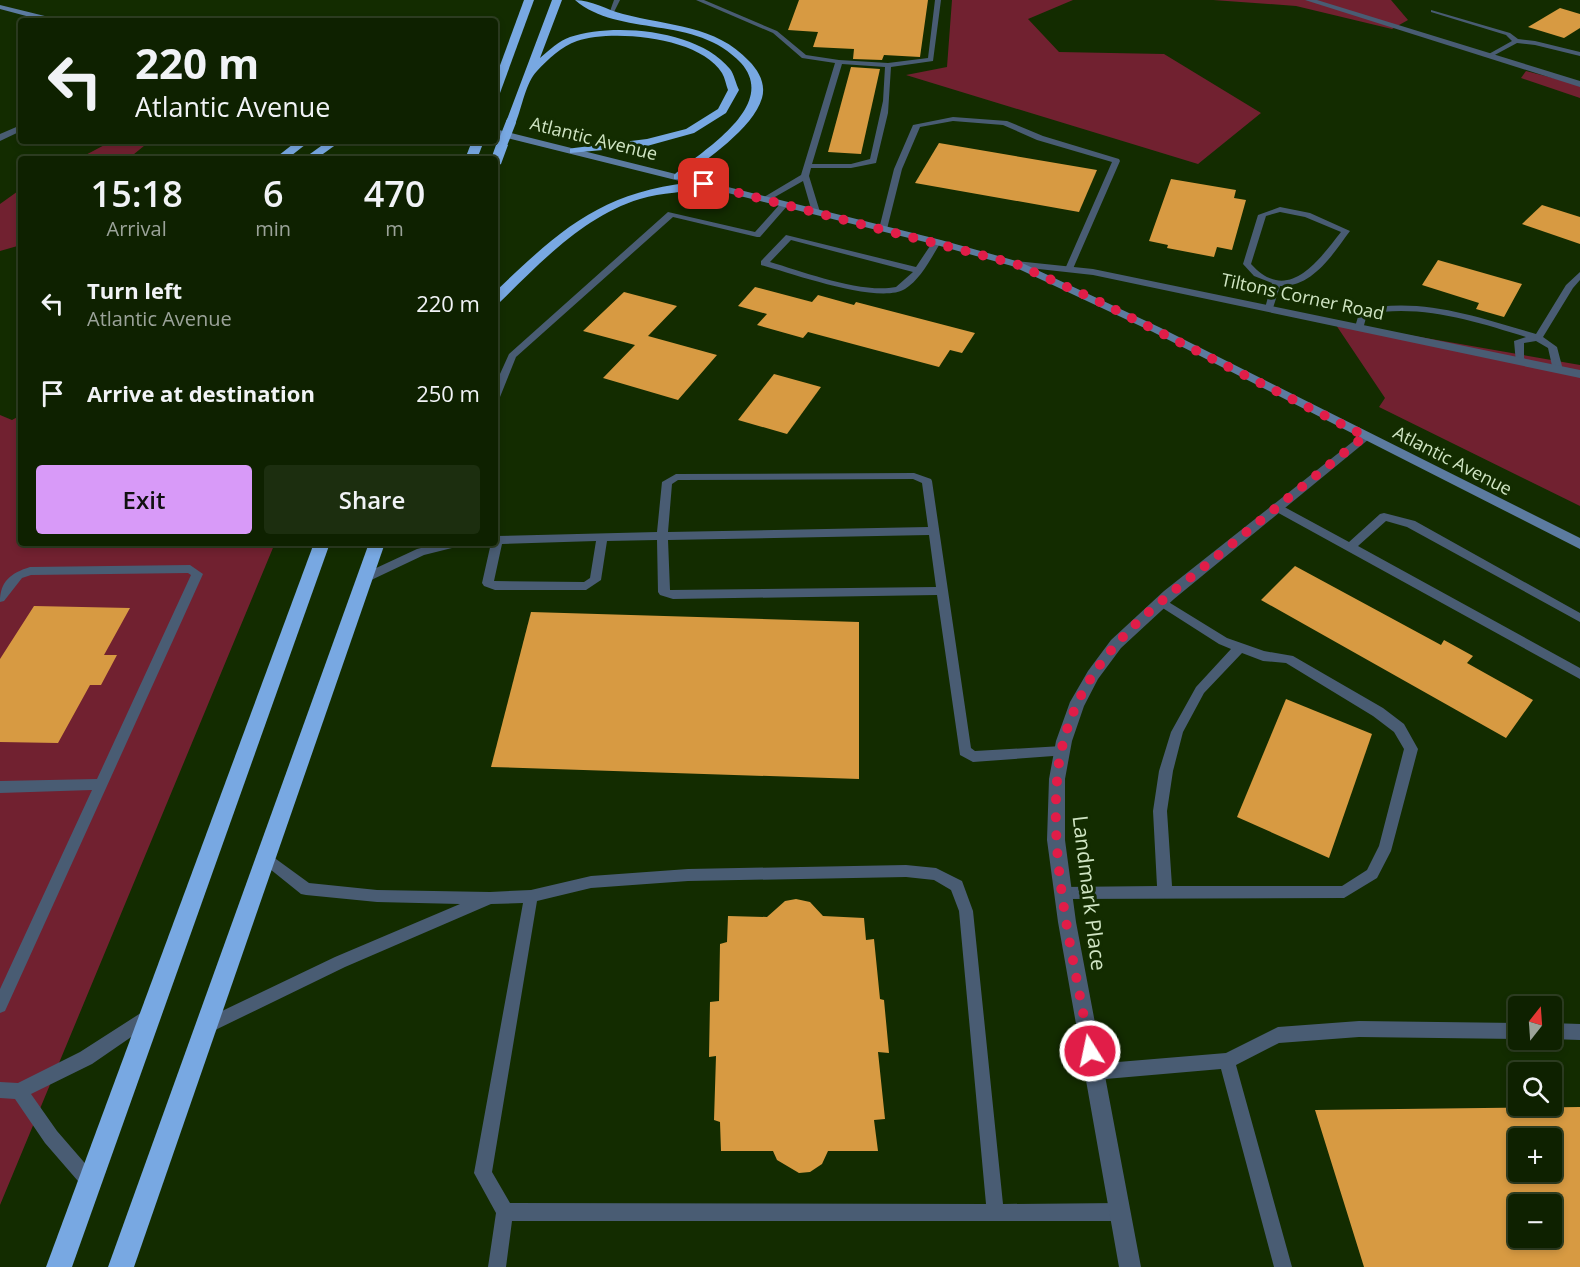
<!DOCTYPE html>
<meta charset="utf-8">
<style>
:root{--surface:#0e2100;--page:#1c2e0f;--text:#f1f3f6;--muted:#9ba399;--line:#2e3e22;--accent:#d89af8}
body{margin:0;font-family:"Open Sans",sans-serif;background:var(--page);color:var(--text);height:100vh;display:flex;flex-direction:column;font-size:22px;white-space:nowrap}
*{box-sizing:border-box;margin:0}
p{font-size:20px;color:var(--muted)}
.icon{flex:none;width:33px;height:33px;fill:none;stroke:currentColor;stroke-width:2;stroke-linecap:round;stroke-linejoin:round}
.map{position:relative;flex:1;overflow:hidden}
.details{position:absolute;left:18px;top:156px;width:480px;height:390px;display:flex;flex-direction:column;background:var(--surface);border-radius:6px;box-shadow:0 3px 9px #0003,0 0 0 2px var(--line)}
.details>*{flex:none}
.guide{position:absolute;left:18px;top:18px;width:480px;height:126px;border-radius:6px;box-shadow:0 3px 9px #0003,0 0 0 2px var(--line);background:#0e2100;color:var(--text);overflow:hidden}
.needle{width:39px;rotate:17deg}
.fabs{position:absolute;left:1508px;top:996px;display:grid;gap:12px}
.fabs a{display:grid;place-items:center;width:54px;height:54px;border-radius:6px;background:var(--surface);box-shadow:0 3px 9px #0003,0 0 0 2px var(--line);font-size:30px}
.pin{position:absolute;display:grid;place-items:center;width:51px;height:51px;color:#fff;margin:-26px;border-radius:12px;box-shadow:0 3px 9px #0006}
.me{position:absolute;width:66px;margin:-33px;rotate:350deg;stroke-linejoin:round;filter:drop-shadow(0 0 4px #0008)}
.turn{display:flex;align-items:center;gap:21px;height:126px;padding:0 18px;font-size:27px}
.turn .icon{width:78px;height:78px;stroke-width:2.5}
.turn b{display:block;font-size:42px;line-height:51px}
.eta{display:flex;justify-content:space-evenly;align-items:center;height:102px;text-align:center}
.eta b{font-size:36px;font-weight:600;line-height:42px}
.cta{display:flex;gap:12px;margin-top:auto;padding:12px 18px}
.cta a{flex:1;height:69px;border-radius:6px;background:var(--accent);color:#111;font-size:24px;font-weight:600;line-height:69px;text-align:center}
.cta a+a{background:var(--page);color:var(--text)}
ul{padding:0;list-style:none}
li{display:flex;align-items:center;gap:18px;height:90px;padding:0 18px}
li div{flex:1}
li b{display:block;font-size:22px}
li em{font-style:normal}
.map>svg:first-child{display:block}
.green{fill:#712130}
.building{fill:#d79a42;fill-rule:evenodd}
.lines{fill:none;stroke-linecap:round;stroke-linejoin:round}
.lane{fill:#495c73;fill-rule:evenodd}
.street{fill:#495c73;fill-rule:evenodd}
.secondary{fill:#5c7ba0;fill-rule:evenodd}
.highway{fill:#78a8e2;fill-rule:evenodd}
.highway-bridge{stroke:#78a8e2;stroke-width:10}
.route{stroke:#e11d48;stroke-width:10;stroke-dasharray:0 18}
.labels{text-anchor:middle;dominant-baseline:central;stroke-width:6;stroke-linejoin:round;paint-order:stroke}
.far-street-label{font-size:18px;fill:#d0e5c3;stroke:#132c00}
.street-label{font-size:21px;fill:#d0e5c3;stroke:#132c00}
</style>
<div class="map">
<svg width="1580" height="1267" viewBox="0 0 1580 1267">
<rect width="100%" height="100%" fill="#132c00"/>
<!-- green -->
<g class="green">
<path d="M 952,0 L 1073,0 L 1028,19 L 1059,52 L 1164,54 L 1261,113 L 1198,164 L 906,75 L 947,67 Z"/>
<path d="M 1213,0 L 1391,0 L 1408,20 L 1392,29 L 1296,6 Z"/>
<path d="M 1526,71 L 1580,85 L 1580,98 L 1521,78 Z"/>
<path d="M 112,141 L 150,141 L 128,159 L 78,159 Z"/>
<path d="M 21,189 L 21,245 L 0,251 L 0,204 Z"/>
<path d="M 1334,322 L 1580,365 L 1580,506 L 1379,407 L 1385,398 Z"/>
<path d="M 0,415 L 12,420 L 21,415 L 21,543 L 275,543 L 0,1205 Z"/>
</g>
<!-- building -->
<g class="building">
<path d="M 799,0 L 928,0 L 920,57 L 884,55 L 882,60 L 853,59 L 854,49 L 813,47 L 818,32 L 788,30 Z"/>
<path d="M 1560,8 L 1580,14 L 1580,28 L 1564,38 L 1528,27 Z"/>
<path d="M 851,67 L 880,69 L 861,154 L 828,152 Z"/>
<path d="M 939,143 L 1097,170 L 1079,212 L 915,183 Z"/>
<path d="M 1171,179 L 1236,190 L 1234,198 L 1246,200 L 1232,250 L 1217,247 L 1214,257 L 1167,248 L 1168,245 L 1149,241 Z"/>
<path d="M 1542,205 L 1580,217 L 1580,244 L 1522,224 Z"/>
<path d="M 1438,260 L 1522,284 L 1504,317 L 1476,309 L 1479,303 L 1422,285 Z"/>
<path d="M 755,287 L 812,302 L 818,295 L 854,305 L 856,302 L 975,333 L 962,353 L 950,350 L 939,367 L 808,332 L 803,338 L 757,325 L 767,314 L 738,306 Z"/>
<path d="M 624,292 L 677,306 L 648,336 L 717,355 L 678,400 L 603,378 L 635,345 L 583,331 Z"/>
<path d="M 774,374 L 821,387 L 787,434 L 738,420 Z"/>
<path d="M 1295,566 L 1441,645 L 1444,640 L 1473,656 L 1467,663 L 1533,700 L 1506,738 L 1261,600 Z"/>
<path d="M 34,606 L 130,608 L 104,655 L 117,655 L 101,685 L 90,685 L 58,743 L 0,742 L 0,659 Z"/>
<path d="M 531,612 L 859,622 L 859,779 L 491,767 Z"/>
<path d="M 1286,699 L 1372,734 L 1329,858 L 1237,817 Z"/>
<path d="M 796,899 L 810,902 L 823,916 L 864,918 L 866,940 L 874,939 L 880,999 L 884,1000 L 889,1053 L 878,1052 L 885,1119 L 874,1120 L 878,1151 L 828,1151 L 822,1164 L 810,1172 L 799,1173 L 777,1160 L 773,1151 L 721,1151 L 720,1122 L 714,1120 L 716,1056 L 709,1057 L 710,1002 L 719,1001 L 720,944 L 727,942 L 728,916 L 767,917 L 785,901 Z"/>
<path d="M 1580,1107 L 1580,1267 L 1364,1267 L 1315,1110 ZM 1518,1138 L 1551,1138 L 1551,1172 L 1518,1172 ZM 1518,1204 L 1551,1204 L 1551,1238 L 1518,1238 Z"/>
</g>
<g class="lines">
<!-- lane -->
<g class="lane">
<path d="M 614,0 L 620,0 L 613,14 L 609,14 Z"/>
<path d="M 696,0 L 704,0 L 777,31 L 806,55 L 839,60 L 888,63 L 928,58 L 935,0 L 941,0 L 933,61 L 891,67 L 888,113 L 876,163 L 851,168 L 811,168 L 809,176 L 820,212 L 819,214 L 812,212 L 803,181 L 766,202 L 759,200 L 801,175 L 835,63 L 802,58 L 773,33 ZM 842,64 L 885,67 L 883,101 L 870,159 L 851,164 L 812,164 Z"/>
<path d="M 1431,10 L 1510,33 L 1518,39 L 1535,41 L 1580,52 L 1580,56 L 1535,45 L 1517,43 L 1491,57 L 1487,57 L 1487,55 L 1512,41 L 1506,35 L 1431,12 Z"/>
<path d="M 953,117 L 1007,121 L 1043,136 L 1119,159 L 1120,161 L 1072,271 L 1065,269 L 1112,162 L 1037,140 L 1003,125 L 953,121 L 920,127 L 902,169 L 887,229 L 880,231 L 879,229 L 894,169 L 913,125 Z"/>
<path d="M 781,203 L 788,205 L 760,237 L 757,237 L 673,217 L 516,357 L 500,397 L 495,400 L 495,385 L 509,354 L 668,212 L 755,232 Z"/>
<path d="M 1280,207 L 1310,213 L 1350,231 C 1332,255 1313,287 1280,286 L 1273,308 L 1269,311 L 1265,308 L 1272,283 L 1254,276 L 1243,264 L 1258,215 ZM 1280,212 L 1305,217 L 1341,232 C 1318,261 1288,305 1251,264 L 1266,216 Z"/>
<path d="M 786,235 L 916,267 L 934,240 L 941,242 C 931,258 921,279 905,289 C 879,305 791,273 761,265 L 761,261 ZM 791,240 L 913,272 L 896,287 C 862,294 804,272 770,262 Z"/>
<path d="M 1580,272 L 1580,280 L 1573,288 L 1543,337 L 1557,347 L 1563,370 L 1558,373 L 1553,370 L 1548,348 L 1536,341 L 1524,343 L 1524,361 L 1522,363 L 1516,363 L 1514,341 L 1526,337 C 1474,321 1422,304 1367,314 L 1363,329 L 1360,330 L 1355,327 L 1360,310 C 1420,296 1478,317 1536,334 L 1566,285 Z"/>
<path d="M 914,473 L 931,479 L 932,481 L 971,748 L 975,751 L 1062,746 L 1067,747 L 1069,751 L 1067,755 L 973,762 L 960,755 L 937,595 L 673,599 L 660,595 L 658,592 L 657,540 L 607,541 L 601,580 L 586,590 L 495,590 L 484,586 L 482,583 L 491,543 L 495,543 L 495,536 L 657,532 L 662,482 L 676,474 ZM 913,479 L 922,483 L 928,527 L 668,532 L 672,484 L 678,480 ZM 929,535 L 936,587 L 670,590 L 668,540 ZM 596,541 L 590,578 L 584,582 L 494,581 L 502,544 Z"/>
<path d="M 1277,503 L 1349,542 L 1380,514 L 1384,513 L 1415,521 L 1580,613 L 1580,622 L 1407,527 L 1386,521 L 1358,546 L 1580,668 L 1580,679 L 1273,510 L 1272,507 L 1273,504 Z"/>
<path d="M 441,543 L 462,543 L 460,546 L 424,555 L 367,582 L 359,582 L 357,579 L 359,576 L 417,549 Z"/>
<path d="M 190,565 L 203,574 L 5,1011 L 0,1013 L 0,989 L 92,790 L 0,793 L 0,781 L 97,779 L 191,575 L 188,573 L 31,575 L 22,578 L 4,601 L 0,602 C 0,581 11,573 30,567 Z"/>
<path d="M 1162,598 L 1227,638 L 1264,651 L 1293,656 L 1383,708 L 1404,724 L 1418,749 L 1391,851 L 1377,878 L 1344,898 L 1063,899 L 1058,898 L 1056,893 L 1058,888 L 1063,887 L 1157,886 L 1153,811 L 1159,771 L 1171,732 L 1196,687 L 1231,649 L 1219,644 L 1158,605 L 1156,602 ZM 1242,653 L 1263,661 L 1286,663 L 1373,716 L 1394,732 L 1404,749 L 1379,846 L 1367,870 L 1342,886 L 1172,886 L 1167,811 L 1173,771 L 1183,732 L 1204,693 Z"/>
<path d="M 265,851 L 309,883 L 377,890 L 490,892 L 531,890 L 591,876 L 688,869 L 906,865 L 936,868 L 962,881 L 973,911 L 1003,1204 L 1120,1203 L 1126,1206 L 1129,1212 L 1126,1218 L 1120,1221 L 512,1221 L 506,1267 L 488,1267 L 496,1213 L 474,1173 L 523,903 L 491,904 L 345,967 L 207,1034 L 201,1031 L 199,1026 L 201,1021 L 335,957 L 460,904 L 377,902 L 306,895 L 301,894 L 260,861 L 258,857 L 260,853 ZM 906,877 L 934,880 L 951,890 L 959,911 L 986,1204 L 510,1203 L 492,1172 L 537,901 L 591,888 L 688,881 Z"/>
<path d="M 147,1009 L 153,1012 L 155,1017 L 153,1022 L 92,1064 L 31,1094 L 57,1131 L 96,1176 L 99,1182 L 96,1188 L 90,1191 L 84,1188 L 45,1143 L 15,1099 L 0,1098 L 0,1082 L 18,1083 L 80,1052 Z"/>
<path d="M 1359,1021 L 1518,1023 L 1518,1039 L 1359,1037 L 1279,1043 L 1236,1065 L 1292,1267 L 1274,1267 L 1221,1069 L 1094,1080 L 1088,1078 L 1086,1072 L 1088,1066 L 1094,1064 L 1226,1053 L 1278,1027 Z"/>
<path d="M 1551,1023 L 1580,1024 L 1580,1040 L 1551,1039 Z"/>
</g>
<!-- street -->
<g class="street">
<path d="M 1305,0 L 1317,0 L 1580,81 L 1580,87 Z"/>
<path d="M 21,125 L 21,131 L 0,141 L 0,134 Z"/>
<path d="M 1016,261 L 1093,269 L 1580,370 L 1580,378 L 1093,275 L 1012,266 L 1011,264 Z"/>
<path d="M 1365,432 L 1369,433 L 1369,439 L 1174,599 L 1121,648 L 1098,679 L 1084,706 L 1072,741 L 1065,779 L 1065,840 L 1076,922 L 1141,1267 L 1119,1267 L 1058,922 L 1047,840 L 1049,779 L 1056,741 L 1070,702 L 1088,671 L 1111,640 L 1164,591 Z"/>
</g>
<!-- secondary -->
<g class="secondary">
<path d="M 0,5 L 57,19 L 58,21 L 45,21 L 0,9 Z"/>
<path d="M 495,129 L 941,240 L 1020,262 L 1161,328 L 1580,538 L 1580,549 L 1153,332 L 1012,266 L 933,244 L 495,135 Z"/>
</g>
<!-- highway -->
<g class="highway">
<path d="M 524,0 L 534,0 L 500,93 L 495,96 L 495,79 Z"/>
<path d="M 552,0 L 562,0 L 540,58 C 549,50 559,41 570,37 C 615,22 699,30 730,69 C 734,74 736,84 739,90 L 726,113 L 694,133 L 647,146 L 570,153 L 570,149 L 574,148 L 647,139 L 686,129 L 718,109 L 728,90 C 726,85 725,78 722,73 C 700,37 613,29 577,41 C 562,46 547,60 537,71 C 526,82 522,107 516,122 L 507,124 L 506,122 Z"/>
<path d="M 575,0 C 592,0 607,10 623,14 C 668,26 716,25 749,61 C 759,71 766,84 762,98 C 753,129 706,159 682,179 L 674,179 L 674,175 C 703,150 779,106 741,63 C 696,14 619,38 575,0 Z"/>
<path d="M 297,141 L 310,141 L 287,159 L 274,159 Z"/>
<path d="M 328,141 L 341,141 L 316,159 L 303,159 Z"/>
<path d="M 472,141 L 484,141 L 477,159 L 465,159 Z"/>
<path d="M 502,142 L 508,145 L 501,164 L 495,167 L 495,159 L 491,159 L 496,145 Z"/>
<path d="M 704,181 L 710,185 L 708,187 C 686,193 662,192 640,199 C 584,216 541,262 500,302 L 495,303 L 495,292 C 565,225 604,190 704,181 Z"/>
<path d="M 314,543 L 330,543 L 72,1267 L 46,1267 Z"/>
<path d="M 369,543 L 385,543 L 134,1267 L 108,1267 Z"/>
</g>
<!-- highway-bridge -->
<path class="highway-bridge" d="M 502,145 L 511,122"/>
</g>
<g class="lines">
<!-- route -->
<path class="route" d="M 704,184 L 1016,264 L 1096,300 L 1365,436 C 1313,478 1262,519 1210,562 C 1169,595 1122,629 1093,675 C 1073,705 1059,745 1057,781 C 1050,871 1075,962 1090,1051"/>
</g>
<g class="labels">
<!-- far-street labels -->
<g class="far-street-label">
<text transform="translate(594 138) rotate(14)">Atlantic Avenue</text>
<text transform="translate(1303 296) rotate(12)">Tiltons Corner Road</text>
<text transform="translate(1453 460) rotate(27)">Atlantic Avenue</text>
</g>
<!-- street labels -->
<g class="street-label">
<text transform="translate(1090 893) rotate(83)">Landmark Place</text>
</g>
</g>
</svg>
<div class="fabs">
<a><svg class="needle" viewBox="-14 -14 28 28"><path d="M0-13l5 13h-10z" fill="#e53935"/><path d="M0 13l5-13h-10z" fill="#9ba399"/></svg></a>
<a><svg class="icon" aria-label="search" viewBox="0 0 24 24"><circle cx="10" cy="10" r="6"/><path d="M15 15l6 6"/></svg></a>
<a>+</a>
<a>−</a>
</div>
<div class="pin" style="left:704px;top:184px;background:#d93025"><svg class="icon" aria-label="arrive" viewBox="0 0 24 24"><path d="M6 21V4h12l-3 4 3 4H6"/></svg></div>
<svg class="me" style="left:1090px;top:1051px" viewBox="-20 -20 40 40"><circle r="17" fill="#e11d48" stroke="#fff" stroke-width="3"/><path d="M0-11L8 9 0 5-8 9z" fill="#fff"/></svg>
<div class="guide">
<div class="turn"><svg class="icon" aria-label="left" viewBox="0 0 24 24"><path d="M17 20v-9H6M10 6l-5 5 5 5"/></svg><div><b>220 m</b>Atlantic Avenue</div></div>
</div>
<section class="details">
<div class="eta">
<div><b>15:18</b><p>Arrival</p></div>
<div><b>6</b><p>min</p></div>
<div><b>470</b><p>m</p></div>
</div>
<ul>
<li><svg class="icon" aria-label="left" viewBox="0 0 24 24"><path d="M17 20v-9H6M10 6l-5 5 5 5"/></svg><div><b>Turn left</b><p>Atlantic Avenue</p></div><em>220 m</em></li>
<li><svg class="icon" aria-label="arrive" viewBox="0 0 24 24"><path d="M6 21V4h12l-3 4 3 4H6"/></svg><div><b>Arrive at destination</b></div><em>250 m</em></li>
</ul>
<div class="cta"><a>Exit</a><a>Share</a></div>
</section>
</div>
